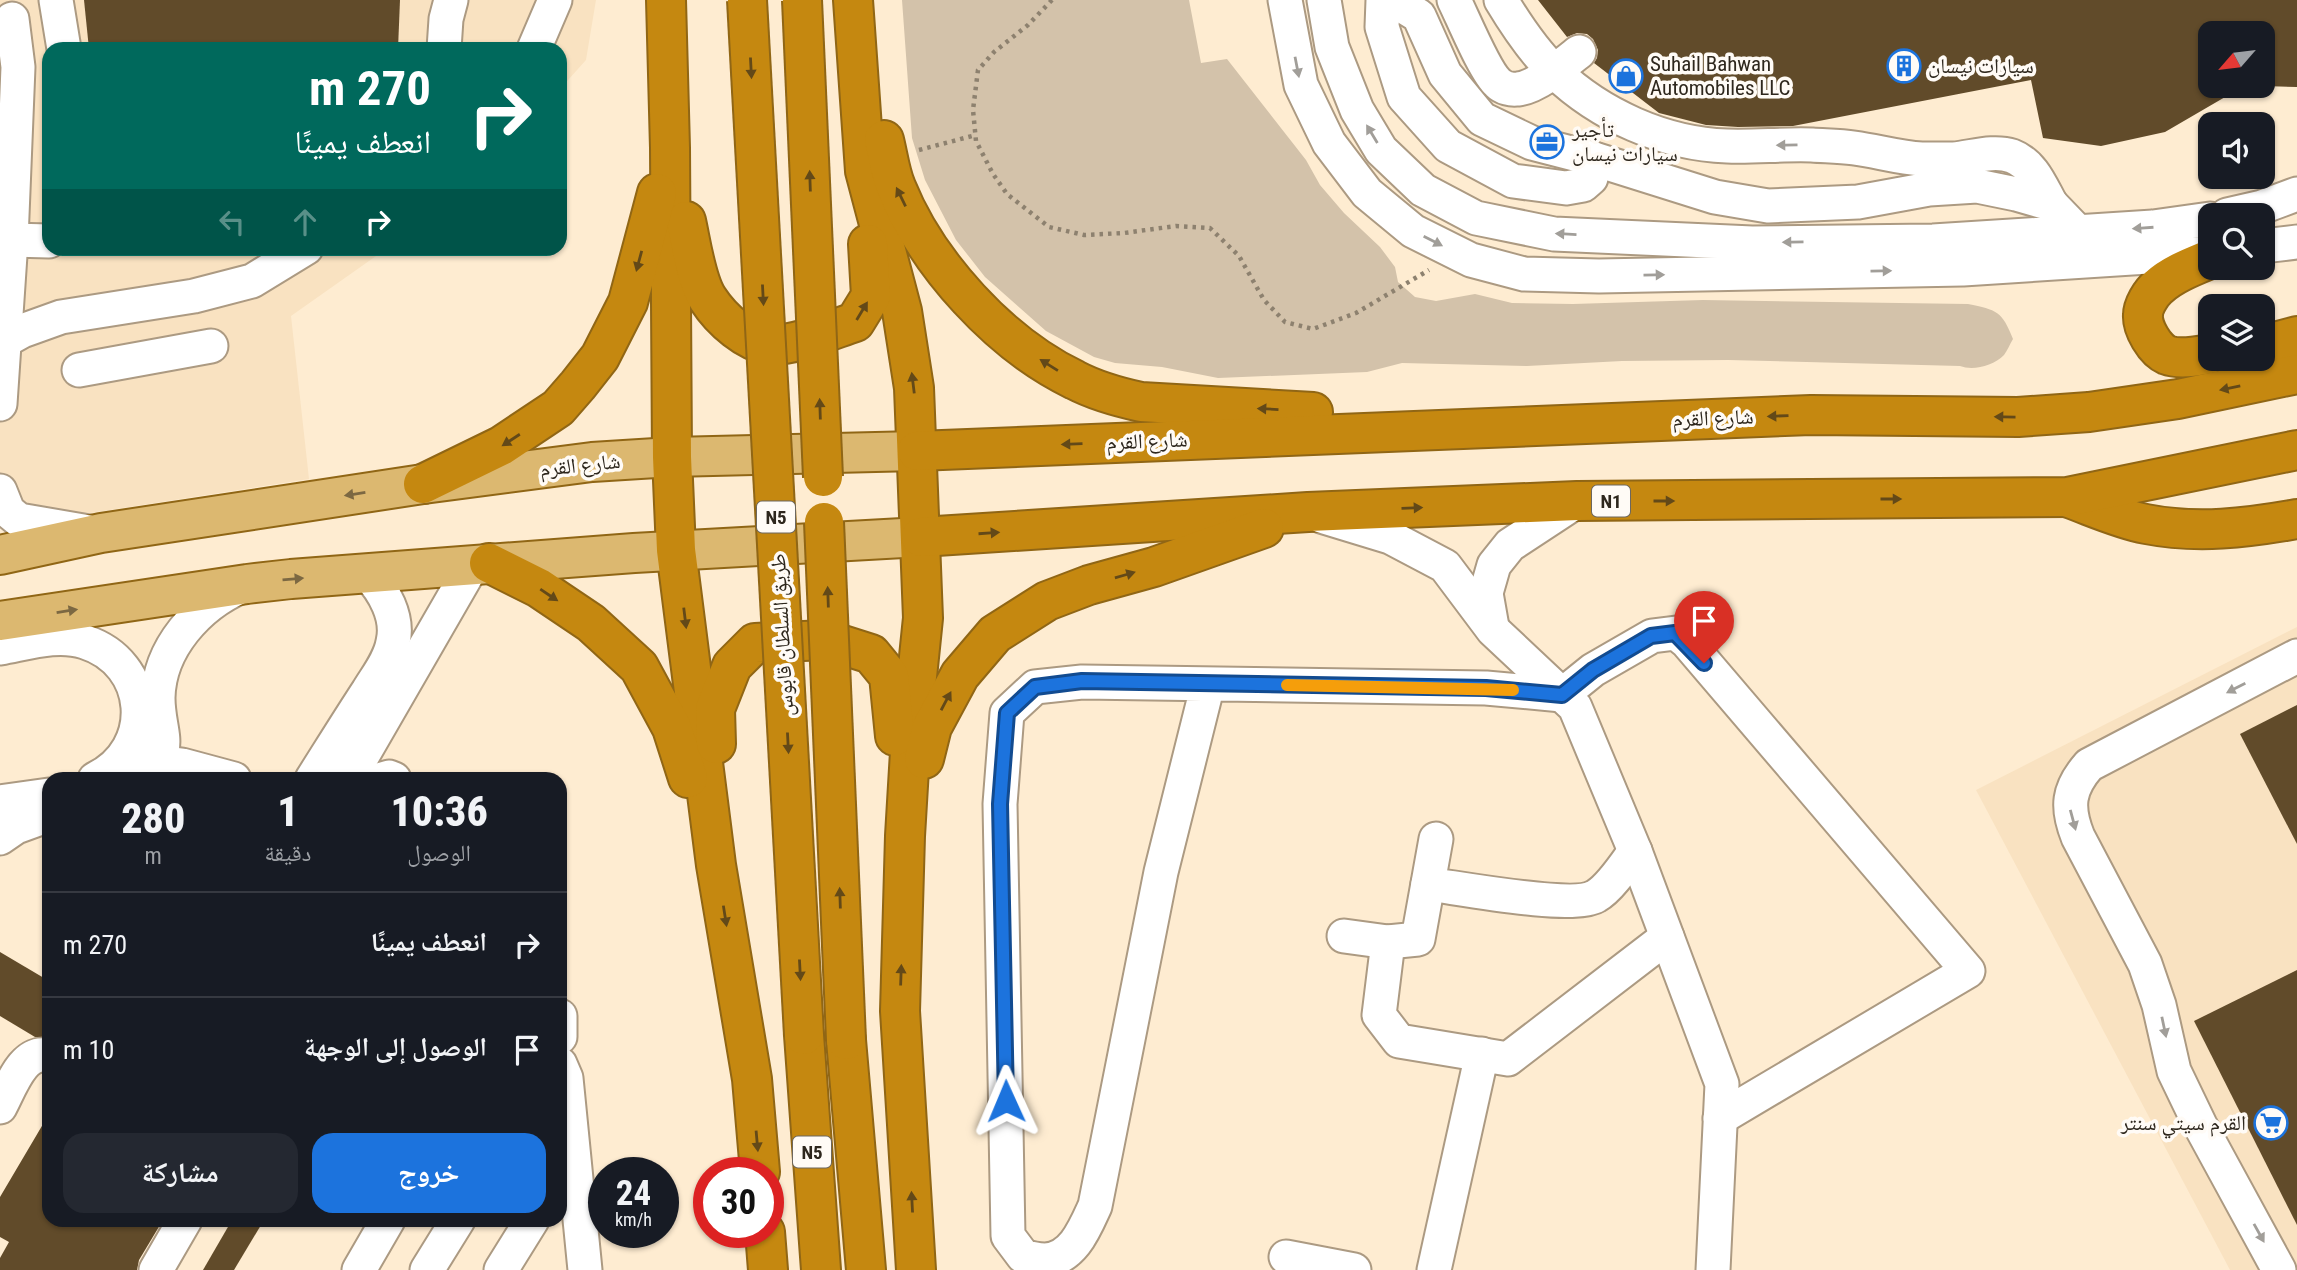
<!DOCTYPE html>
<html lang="ar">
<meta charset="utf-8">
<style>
:root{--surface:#171b24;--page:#242831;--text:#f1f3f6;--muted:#9ea1a6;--line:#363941;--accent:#1c73dd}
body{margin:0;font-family:"Roboto Condensed","Noto Naskh Arabic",sans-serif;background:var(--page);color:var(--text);direction:rtl;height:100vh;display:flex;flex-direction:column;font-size:26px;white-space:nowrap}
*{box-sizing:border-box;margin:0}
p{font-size:23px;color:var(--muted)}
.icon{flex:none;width:38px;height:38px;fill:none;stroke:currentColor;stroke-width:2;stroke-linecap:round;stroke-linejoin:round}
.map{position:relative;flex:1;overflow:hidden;direction:ltr}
.drawer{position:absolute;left:42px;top:772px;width:525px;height:455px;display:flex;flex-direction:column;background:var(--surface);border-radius:21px;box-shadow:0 2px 5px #0004;direction:rtl}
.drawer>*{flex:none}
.hud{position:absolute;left:42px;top:42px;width:525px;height:214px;border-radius:21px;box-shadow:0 2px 5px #0004;direction:rtl;background:#00695c;color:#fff;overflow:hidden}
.needle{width:46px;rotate:242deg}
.controls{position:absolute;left:2198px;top:21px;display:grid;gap:14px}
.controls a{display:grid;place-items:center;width:77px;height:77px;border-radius:14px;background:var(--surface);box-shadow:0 2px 5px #0004;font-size:35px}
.speed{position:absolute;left:588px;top:1157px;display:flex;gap:14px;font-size:35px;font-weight:700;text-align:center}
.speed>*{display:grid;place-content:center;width:91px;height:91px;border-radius:50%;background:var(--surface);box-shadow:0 2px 5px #0004;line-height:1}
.speed small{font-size:18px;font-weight:400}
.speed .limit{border:10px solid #d22;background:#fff;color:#111}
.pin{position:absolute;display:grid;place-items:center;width:60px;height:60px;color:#fff;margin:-72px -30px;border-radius:50% 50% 50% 0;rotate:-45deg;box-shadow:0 0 7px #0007}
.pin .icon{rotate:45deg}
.me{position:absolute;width:77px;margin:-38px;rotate:359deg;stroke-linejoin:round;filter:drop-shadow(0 0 5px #0008)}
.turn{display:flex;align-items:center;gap:24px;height:147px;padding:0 21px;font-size:32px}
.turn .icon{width:91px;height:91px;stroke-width:2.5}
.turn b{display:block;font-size:49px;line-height:60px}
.lanes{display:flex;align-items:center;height:66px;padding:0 21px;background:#0003;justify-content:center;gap:35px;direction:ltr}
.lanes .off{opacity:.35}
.eta{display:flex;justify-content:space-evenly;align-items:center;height:119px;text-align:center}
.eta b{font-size:42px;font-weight:800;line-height:49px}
.primary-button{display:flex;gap:14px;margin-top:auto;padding:14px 21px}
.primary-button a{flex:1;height:80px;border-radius:21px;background:var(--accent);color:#fff;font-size:28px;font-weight:800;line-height:80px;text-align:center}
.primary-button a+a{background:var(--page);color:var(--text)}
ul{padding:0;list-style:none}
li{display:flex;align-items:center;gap:21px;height:105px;padding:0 21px;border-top:2px solid var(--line)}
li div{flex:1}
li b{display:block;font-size:26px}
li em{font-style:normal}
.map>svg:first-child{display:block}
.built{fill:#f9e2c1}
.green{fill:#d3c2aa}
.building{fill:#614b2a}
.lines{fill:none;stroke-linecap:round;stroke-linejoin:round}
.minor-casing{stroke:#ac9a82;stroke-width:37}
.major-casing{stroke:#906615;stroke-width:42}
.highway-casing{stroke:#906615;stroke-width:42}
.path{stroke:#8d816f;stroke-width:4.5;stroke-dasharray:3.5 5;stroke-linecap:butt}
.minor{stroke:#fff;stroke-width:33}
.major{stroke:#dcb870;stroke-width:38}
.highway{stroke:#c58810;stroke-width:38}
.highway-bridge-casing{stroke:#906615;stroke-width:42;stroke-linecap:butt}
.highway-bridge{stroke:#c58810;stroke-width:38}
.oneway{fill:#a19e99}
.oneway2{fill:#634918}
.oneway3{fill:#7c6842}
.route-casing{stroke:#124b90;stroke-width:18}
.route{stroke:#1c73dd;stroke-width:12}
.slow{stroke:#f59e0b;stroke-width:12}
.labels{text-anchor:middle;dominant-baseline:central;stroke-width:7;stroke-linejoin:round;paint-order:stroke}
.shield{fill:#fffbf6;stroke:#6d675e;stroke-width:2}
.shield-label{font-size:19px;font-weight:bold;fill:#2e271d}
.poi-label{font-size:21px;fill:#2e271d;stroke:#fffbf6;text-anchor:start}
.street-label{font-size:21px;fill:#2e271d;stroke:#fffbf6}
</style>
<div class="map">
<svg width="2297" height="1270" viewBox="0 0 2297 1270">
<rect width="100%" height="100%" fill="#feecd1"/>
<!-- built -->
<g class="built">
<path d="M 0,0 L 596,0 L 586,60 L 560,89 L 560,49 L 49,49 L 49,248 L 386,249 L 291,316 L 309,479 L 0,527 Z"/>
<path d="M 2297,627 L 2297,1270 L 2230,1270 L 1976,790 Z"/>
</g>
<!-- green -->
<path class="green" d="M 902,0 L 1189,0 L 1201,63 L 1227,59 L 1306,160 L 1320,185 L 1344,213 L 1380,247 L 1395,267 L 1398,282 L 1415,297 L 1436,301 L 1475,294 L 1512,303 L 1573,304 L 1703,300 L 1968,304 C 1997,310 2002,311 2013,339 C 2010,344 2007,351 2004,355 C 1993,366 1973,371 1960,366 L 1728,360 L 1622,361 L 1527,366 L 1402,363 L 1367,372 L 1218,378 L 1162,367 L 1115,363 L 1094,357 L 1046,331 L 985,277 L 956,240 L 925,180 L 912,138 Z"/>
<!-- building -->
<g class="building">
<path d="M 84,0 L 400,0 L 398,49 L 89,49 Z"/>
<path d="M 1538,0 L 2297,0 L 2297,87 L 2263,86 L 2263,33 L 2210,33 L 2210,86 L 2244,86 L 2165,132 L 2101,146 L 2043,138 L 2031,80 L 1793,126 L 1738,127 L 1706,125 L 1659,113 L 1594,63 L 1597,58 L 1598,50 L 1593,39 L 1587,34 L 1577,33 L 1567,37 Z"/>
<path d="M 2297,705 L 2297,844 L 2240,734 Z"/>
<path d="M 0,952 L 49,981 L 49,1037 L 35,1037 L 0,1016 Z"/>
<path d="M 2297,970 L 2297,1225 L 2194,1021 Z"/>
<path d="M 49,1114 L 49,1220 L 163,1220 L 139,1260 L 137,1270 L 0,1270 L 0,1258 L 9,1242 L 0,1237 L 0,1197 Z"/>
<path d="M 232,1220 L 264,1220 L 234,1270 L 203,1270 Z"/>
</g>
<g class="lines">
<defs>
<g id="minor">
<path d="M 56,0 L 64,49"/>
<path d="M 1285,0 L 1301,85 L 1329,143 L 1367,193 L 1413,231 L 1471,260 L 1524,274 L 1599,276 L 1963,269 L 2210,253"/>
<path d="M 1324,0 L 1332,47 L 1357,110 L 1381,150 L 1423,190 L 1476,218 L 1554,234 L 1752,243 L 1933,241 L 2153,227 L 2210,219"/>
<path d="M 1383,0 L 1382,27 L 1404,97 L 1448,146 L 1513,181 L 1566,188 L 1583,185 L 1591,178 L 1594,159"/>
<path d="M 1393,0 L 1419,16 L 1445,74 L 1482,119 L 1532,143 L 1594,159 L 1715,197 L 1768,206 L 1858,202 L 1929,189 L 1977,186 L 2016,194 L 2051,204 L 2078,232"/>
<path d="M 1454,0 C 1463,18 1485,72 1498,83 C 1503,88 1511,90 1518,89 C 1537,87 1564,64 1579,52"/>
<path d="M 1501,0 C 1516,25 1533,51 1555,72 C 1600,115 1664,144 1727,146 C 1755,147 1783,144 1812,145 C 1826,146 1840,146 1854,148 C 1877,151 1899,158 1922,159 C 1933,159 1944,159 1954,159 C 1973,157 1994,150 2012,156 C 2033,164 2041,186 2051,204"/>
<path d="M 444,49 L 446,19 L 451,0"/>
<path d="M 534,49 L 555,0"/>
<path d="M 2227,215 L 2262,207 L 2297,194"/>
<path d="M 11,240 L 49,241"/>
<path d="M 2263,246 L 2297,242"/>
<path d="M 4,341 L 22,331 L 61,317 L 194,296 L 252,281 L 306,248"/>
<path d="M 79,370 L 211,346"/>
<path d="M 0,404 L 11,240 L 18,67 L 12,19"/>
<path d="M 0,491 L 8,511 L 19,520 L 89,532"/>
<path d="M 1321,516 L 1390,537 L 1445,566 L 1493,630 L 1575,707 L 1635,851 L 1722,1084 L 1713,1270"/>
<path d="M 1492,627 L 1486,593 L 1494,565 L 1510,545 L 1577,501"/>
<path d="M 0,648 C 28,643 58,633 85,642 C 151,663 157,749 95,779"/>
<path d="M 1208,684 L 1161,872 L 1095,1206 C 1085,1228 1073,1259 1045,1260 C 1038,1260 1029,1258 1023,1256 L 1008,1236 L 1000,804 L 1007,713 L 1035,687 L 1082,682 L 1486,688 L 1562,695 L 1593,670 L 1652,636 L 1676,633 L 1687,642 L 1968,971 L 1720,1118"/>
<path d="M 137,755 L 158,762 L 182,765 L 234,779"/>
<path d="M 143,779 C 176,748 158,734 158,698 C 159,648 198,605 242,586"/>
<path d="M 312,779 C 331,749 349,720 368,691 C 377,676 390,660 393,642 C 399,617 384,591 367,573"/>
<path d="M 349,779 L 473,564"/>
<path d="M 382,779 L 389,777 L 394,779"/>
<path d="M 0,802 L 49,795"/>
<path d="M 0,838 L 16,827 L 49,815"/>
<path d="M 1428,884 C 1459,888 1574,910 1596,896 C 1610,888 1625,865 1635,851"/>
<path d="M 1344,936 L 1388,942 L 1418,939 L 1436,839"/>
<path d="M 1388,942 L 1379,1015 L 1399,1041 L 1508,1059 L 1667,937"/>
<path d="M 560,1016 L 560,1037"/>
<path d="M 560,1064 L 566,1078 L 585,1270"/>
<path d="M 0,1107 C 10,1089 23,1048 49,1056"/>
<path d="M 1286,1257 L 1354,1270"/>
<path d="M 156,1270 L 185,1220"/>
<path d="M 359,1270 L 388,1220"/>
<path d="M 427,1270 L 458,1220"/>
<path d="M 501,1270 L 532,1220"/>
<path d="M 1434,1270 L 1482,1054"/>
<path d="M 2279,1270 L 2200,1125 L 2174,1071 L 2159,1005 L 2145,964 L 2078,837 C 2066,807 2068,789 2089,765 L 2297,656"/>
</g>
<g id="major">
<path d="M 0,555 L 101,533 L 423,484 L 592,462 L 672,457 L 917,451"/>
<path d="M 0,621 L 247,584 L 291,579 L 634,553 L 921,537"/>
</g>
<g id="highway">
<path d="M 666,0 L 670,148 L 672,457 L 676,550 L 716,865 L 752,1079 L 760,1172"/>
<path d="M 853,0 L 865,171 L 902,311 L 914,388 L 923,618 L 911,735 L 905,836 L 900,1011 L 916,1270"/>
<path d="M 884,140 C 888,156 890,173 896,187 C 927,264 1000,344 1075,380 C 1096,391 1118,397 1141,402 L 1313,412"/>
<path d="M 686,221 C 691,243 696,281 708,299 C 721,319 748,344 772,345 C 797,345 831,330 855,322 L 871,296 L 868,244"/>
<path d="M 2210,259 C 2193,266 2172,274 2158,287 C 2151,293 2143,306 2143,315 C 2142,328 2155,350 2167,355 C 2180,360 2198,356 2210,354"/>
<path d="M 2263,345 L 2297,336"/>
<path d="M 917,451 L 1811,415 L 2018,417 L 2089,412 L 2178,399 L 2297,374"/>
<path d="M 423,484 L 501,446 L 558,408 L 578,385 L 600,357 L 628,302 L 657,193"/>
<path d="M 2069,498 C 2094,507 2120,519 2146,524 C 2197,534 2247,528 2297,519"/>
<path d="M 921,537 L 1308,512 L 1577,501 L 2067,497 L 2297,450"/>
<path d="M 489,563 L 539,588 L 591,623 L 639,667 L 672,728 L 688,778"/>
<path d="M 716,744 L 715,709 L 732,666 L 755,643 L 827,640 L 871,654 L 889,676 L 895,736"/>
<path d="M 924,759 L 932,727 L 960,675 L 995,634 L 1047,601 L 1089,585 L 1154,567 L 1264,528"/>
<path d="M 804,1035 L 821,1270"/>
<path d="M 846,1040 L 866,1270"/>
<path d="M 765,1232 L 768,1270"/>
</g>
</defs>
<!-- minor casing -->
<use href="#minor" class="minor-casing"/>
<!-- major casing -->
<use href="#major" class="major-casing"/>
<!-- highway casing -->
<use href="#highway" class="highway-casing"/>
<!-- path -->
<g class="path">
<path d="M 1052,0 L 1028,25 L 994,52 L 978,70 L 973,110 L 976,141 L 993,174 L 1007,194 L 1049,227 L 1084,235 L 1124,233 L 1176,226 L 1210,228 L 1239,256 L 1264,300 L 1285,322 L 1313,329 L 1356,313 L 1429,270"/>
<path d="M 919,150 L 976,135"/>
</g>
<!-- minor -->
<use href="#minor" class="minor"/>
<!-- major -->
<use href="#major" class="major"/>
<!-- highway -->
<use href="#highway" class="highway"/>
<defs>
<g id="highway-bridge">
<path d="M 747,0 L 804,1035"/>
<path d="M 802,0 L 823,477"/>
<path d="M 824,522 L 846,1040"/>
</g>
</defs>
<!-- highway-bridge casing -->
<use href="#highway-bridge" class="highway-bridge-casing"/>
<!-- highway-bridge -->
<use href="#highway-bridge" class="highway-bridge"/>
</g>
<!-- one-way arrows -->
<defs><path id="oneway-solid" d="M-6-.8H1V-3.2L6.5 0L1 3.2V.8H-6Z" transform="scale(1.75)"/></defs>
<g class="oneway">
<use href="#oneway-solid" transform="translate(1297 67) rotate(79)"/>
<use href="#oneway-solid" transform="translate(1372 134) rotate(-121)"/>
<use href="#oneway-solid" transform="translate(1787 145) rotate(179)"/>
<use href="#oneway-solid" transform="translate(2143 228) rotate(176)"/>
<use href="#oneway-solid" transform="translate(1566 234) rotate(-177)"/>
<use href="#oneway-solid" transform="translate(1433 241) rotate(27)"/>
<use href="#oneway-solid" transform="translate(1793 242) rotate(179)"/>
<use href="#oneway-solid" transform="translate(1881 271) rotate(-1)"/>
<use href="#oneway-solid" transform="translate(1654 275) rotate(-1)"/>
<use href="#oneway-solid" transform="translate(2236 688) rotate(153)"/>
<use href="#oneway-solid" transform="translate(2073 820) rotate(75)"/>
<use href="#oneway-solid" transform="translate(2164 1027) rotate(78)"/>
<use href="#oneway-solid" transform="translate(2259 1233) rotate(61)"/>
</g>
<g class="oneway2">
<use href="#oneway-solid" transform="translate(751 68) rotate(87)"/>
<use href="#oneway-solid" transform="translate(810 181) rotate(-92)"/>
<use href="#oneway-solid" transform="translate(901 197) rotate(-116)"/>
<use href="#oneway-solid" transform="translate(639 261) rotate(105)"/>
<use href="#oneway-solid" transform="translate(763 295) rotate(87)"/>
<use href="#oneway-solid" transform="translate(862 311) rotate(-59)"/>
<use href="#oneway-solid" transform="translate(1049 365) rotate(-148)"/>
<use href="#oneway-solid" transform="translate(913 383) rotate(-97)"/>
<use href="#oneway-solid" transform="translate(2230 388) rotate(168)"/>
<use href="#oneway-solid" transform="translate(820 409) rotate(-92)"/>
<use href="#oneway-solid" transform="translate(1268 409) rotate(-177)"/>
<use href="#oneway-solid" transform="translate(1778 416) rotate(178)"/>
<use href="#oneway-solid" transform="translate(2005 417) rotate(-179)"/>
<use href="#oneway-solid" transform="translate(511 440) rotate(147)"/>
<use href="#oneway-solid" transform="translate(1072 444) rotate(178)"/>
<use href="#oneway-solid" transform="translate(1891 499)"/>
<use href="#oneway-solid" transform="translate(1664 501)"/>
<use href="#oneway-solid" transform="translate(1412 508) rotate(-2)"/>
<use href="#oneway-solid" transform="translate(989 533) rotate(-4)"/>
<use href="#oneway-solid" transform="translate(1125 575) rotate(-16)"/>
<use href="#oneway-solid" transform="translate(549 595) rotate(34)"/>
<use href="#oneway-solid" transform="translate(828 597) rotate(-92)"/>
<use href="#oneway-solid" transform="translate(685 618) rotate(83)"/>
<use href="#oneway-solid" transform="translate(946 701) rotate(-62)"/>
<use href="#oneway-solid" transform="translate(788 743) rotate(87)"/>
<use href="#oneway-solid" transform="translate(840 898) rotate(-92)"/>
<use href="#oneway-solid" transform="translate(725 916) rotate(81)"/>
<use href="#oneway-solid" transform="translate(800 970) rotate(87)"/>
<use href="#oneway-solid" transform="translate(901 975) rotate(-88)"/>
<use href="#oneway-solid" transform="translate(757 1141) rotate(85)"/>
<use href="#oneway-solid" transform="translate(912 1202) rotate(-93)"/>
</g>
<g class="oneway3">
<use href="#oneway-solid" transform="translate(355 494) rotate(171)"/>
<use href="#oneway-solid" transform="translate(293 579) rotate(-5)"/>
<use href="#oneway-solid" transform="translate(67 611) rotate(-9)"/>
</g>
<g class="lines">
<defs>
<path id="route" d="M 1006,1101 L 1000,804 L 1007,713 L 1035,687 L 1082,681 L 1486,688 L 1562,695 L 1593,670 L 1651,636 L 1675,633 L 1704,663"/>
</defs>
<!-- route casing -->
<use href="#route" class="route-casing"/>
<!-- route -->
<use href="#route" class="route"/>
<!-- slow -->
<path class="slow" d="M 1287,685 L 1513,690"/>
</g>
<!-- icons -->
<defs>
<symbol id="building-ring" viewBox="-11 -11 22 22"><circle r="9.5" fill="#fffbf6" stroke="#1c73dd" stroke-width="1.5"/><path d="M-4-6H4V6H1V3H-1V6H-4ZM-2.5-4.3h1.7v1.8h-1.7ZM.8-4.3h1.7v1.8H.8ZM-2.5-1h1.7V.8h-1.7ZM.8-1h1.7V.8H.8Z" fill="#1c73dd"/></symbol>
<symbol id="shop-ring" viewBox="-11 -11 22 22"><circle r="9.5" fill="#fffbf6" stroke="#1c73dd" stroke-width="1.5"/><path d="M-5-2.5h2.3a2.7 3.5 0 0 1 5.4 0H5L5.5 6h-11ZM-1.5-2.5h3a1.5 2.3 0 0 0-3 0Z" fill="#1c73dd"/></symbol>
<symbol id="office-ring" viewBox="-11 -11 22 22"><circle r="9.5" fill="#fffbf6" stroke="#1c73dd" stroke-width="1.5"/><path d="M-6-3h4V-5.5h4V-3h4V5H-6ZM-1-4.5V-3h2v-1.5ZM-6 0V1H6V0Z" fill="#1c73dd"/></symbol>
<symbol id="supermarket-ring" viewBox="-11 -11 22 22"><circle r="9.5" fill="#fffbf6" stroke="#1c73dd" stroke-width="1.5"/><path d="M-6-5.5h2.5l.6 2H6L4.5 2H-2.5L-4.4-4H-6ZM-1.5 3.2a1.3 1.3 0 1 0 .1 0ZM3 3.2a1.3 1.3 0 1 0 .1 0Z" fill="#1c73dd"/></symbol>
</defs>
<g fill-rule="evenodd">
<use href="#building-ring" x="1885" y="47" width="38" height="38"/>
<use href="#shop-ring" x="1607" y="57" width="38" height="38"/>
<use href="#office-ring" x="1528" y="123" width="38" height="38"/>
<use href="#supermarket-ring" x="2252" y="1104" width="38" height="38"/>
</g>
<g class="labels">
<!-- shield labels -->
<g class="shield">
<rect x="1592" y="485.5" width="38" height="31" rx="5"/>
<rect x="757" y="501.5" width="38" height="31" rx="5"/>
<rect x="793" y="1136.5" width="38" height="31" rx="5"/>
</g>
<g class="shield-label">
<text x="1611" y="501">N1</text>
<text x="776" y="517">N5</text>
<text x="812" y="1152">N5</text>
</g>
<!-- poi labels -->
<g class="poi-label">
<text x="1650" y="64">Suhail Bahwan<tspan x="1650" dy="24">Automobiles LLC</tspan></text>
<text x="1928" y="66">سيارات نيسان</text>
<text x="1572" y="130">تأجير<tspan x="1572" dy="24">سيارات نيسان</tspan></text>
<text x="2246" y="1123" text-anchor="end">القرم سيتي سنتر</text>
</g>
<!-- street labels -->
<g class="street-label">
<text transform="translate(1713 418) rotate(-2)">شارع القرم</text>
<text transform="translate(1147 441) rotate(-2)">شارع القرم</text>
<text transform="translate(580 465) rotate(-6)">شارع القرم</text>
<text transform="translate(782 635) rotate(-93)">طريق السلطان قابوس</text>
</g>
</g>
</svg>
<div class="controls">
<a><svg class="needle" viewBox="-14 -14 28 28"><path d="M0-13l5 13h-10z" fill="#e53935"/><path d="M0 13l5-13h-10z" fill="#9ea1a6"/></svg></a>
<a><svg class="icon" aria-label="sound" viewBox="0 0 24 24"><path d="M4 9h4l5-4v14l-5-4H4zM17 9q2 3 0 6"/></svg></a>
<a><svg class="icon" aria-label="search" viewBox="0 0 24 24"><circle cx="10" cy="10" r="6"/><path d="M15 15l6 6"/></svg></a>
<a><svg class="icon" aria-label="layers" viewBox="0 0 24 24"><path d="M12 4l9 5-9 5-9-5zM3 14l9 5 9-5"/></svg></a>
</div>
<div class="speed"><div>24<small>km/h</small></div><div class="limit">30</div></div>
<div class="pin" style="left:1704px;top:663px;background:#d93025"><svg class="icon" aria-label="arrive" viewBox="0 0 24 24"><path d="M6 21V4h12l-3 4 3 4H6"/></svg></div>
<svg class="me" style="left:1006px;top:1101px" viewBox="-20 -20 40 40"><path d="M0-17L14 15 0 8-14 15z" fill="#1c73dd" stroke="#fff" stroke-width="4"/></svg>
<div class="hud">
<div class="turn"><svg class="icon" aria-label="right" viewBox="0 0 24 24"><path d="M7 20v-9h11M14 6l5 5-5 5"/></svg><div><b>270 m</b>انعطف يمينًا</div></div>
<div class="lanes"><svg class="icon off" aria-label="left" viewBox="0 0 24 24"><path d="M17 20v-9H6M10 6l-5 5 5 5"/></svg><svg class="icon off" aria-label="ahead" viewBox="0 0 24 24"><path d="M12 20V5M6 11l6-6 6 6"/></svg><svg class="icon" aria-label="right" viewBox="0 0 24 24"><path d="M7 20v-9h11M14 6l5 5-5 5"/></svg></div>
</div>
<section class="drawer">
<div class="eta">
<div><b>10:36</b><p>الوصول</p></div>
<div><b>1</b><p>دقيقة</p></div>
<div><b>280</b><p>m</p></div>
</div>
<ul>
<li><svg class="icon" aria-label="right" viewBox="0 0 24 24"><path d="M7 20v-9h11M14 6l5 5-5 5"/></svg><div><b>انعطف يمينًا</b></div><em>270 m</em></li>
<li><svg class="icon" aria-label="arrive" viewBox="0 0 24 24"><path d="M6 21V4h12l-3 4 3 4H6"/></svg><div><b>الوصول إلى الوجهة</b></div><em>10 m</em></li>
</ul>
<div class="primary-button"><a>خروج</a><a>مشاركة</a></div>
</section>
</div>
